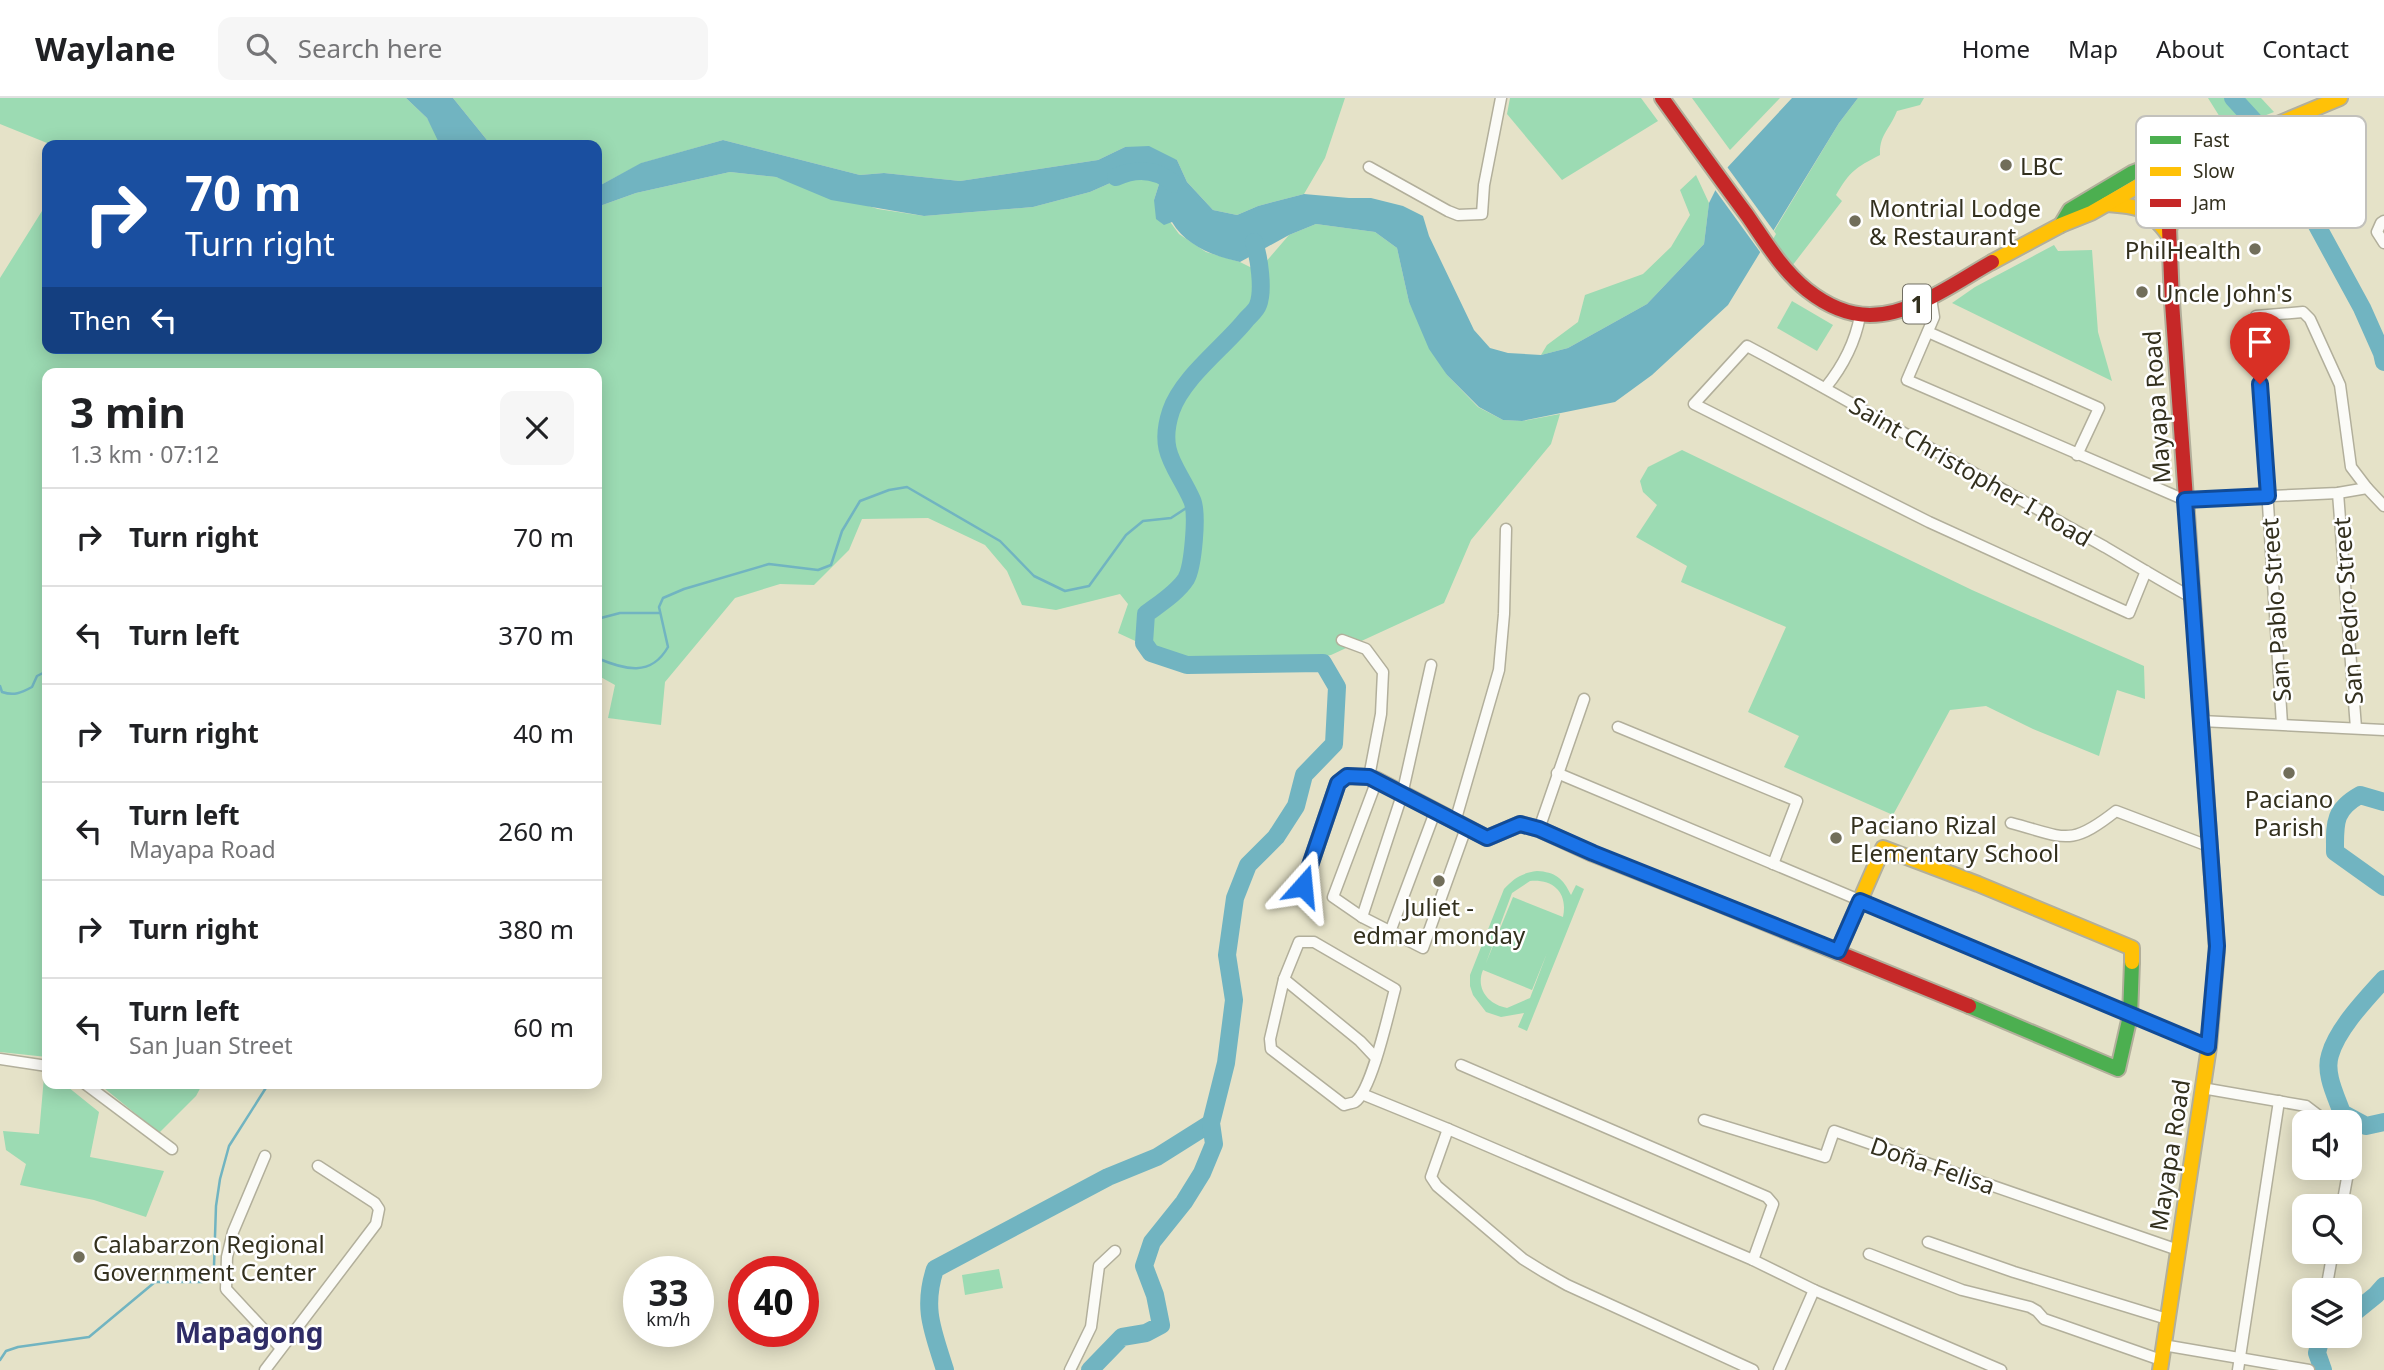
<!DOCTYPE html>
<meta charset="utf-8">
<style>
:root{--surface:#fff;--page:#f6f6f6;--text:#202124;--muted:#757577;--line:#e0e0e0}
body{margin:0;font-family:"Noto Sans",sans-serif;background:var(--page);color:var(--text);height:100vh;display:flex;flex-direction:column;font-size:26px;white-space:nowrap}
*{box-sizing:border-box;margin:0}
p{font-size:23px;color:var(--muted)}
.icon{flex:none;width:38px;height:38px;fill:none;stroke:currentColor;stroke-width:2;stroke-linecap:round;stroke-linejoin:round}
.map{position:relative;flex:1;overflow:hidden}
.side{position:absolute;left:42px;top:270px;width:560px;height:721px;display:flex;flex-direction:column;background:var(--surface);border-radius:14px;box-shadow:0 4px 18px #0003}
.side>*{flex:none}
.top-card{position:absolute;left:42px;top:42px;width:560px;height:214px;border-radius:14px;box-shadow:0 4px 18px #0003;background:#1a4fa0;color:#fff;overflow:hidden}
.tools{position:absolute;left:2292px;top:1012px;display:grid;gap:14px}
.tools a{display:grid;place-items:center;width:70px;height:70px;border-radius:14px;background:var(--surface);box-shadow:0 4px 18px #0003;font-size:35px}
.speed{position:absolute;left:623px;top:1158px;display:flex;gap:14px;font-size:35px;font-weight:700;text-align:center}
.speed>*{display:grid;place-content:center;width:91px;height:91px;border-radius:50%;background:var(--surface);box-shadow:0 4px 18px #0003;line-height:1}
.speed small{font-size:18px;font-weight:400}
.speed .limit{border:10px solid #d22;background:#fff;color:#111}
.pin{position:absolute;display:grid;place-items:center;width:60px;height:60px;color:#fff;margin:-72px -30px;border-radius:50% 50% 50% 0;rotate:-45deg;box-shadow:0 0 7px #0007}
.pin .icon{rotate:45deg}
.me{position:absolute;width:77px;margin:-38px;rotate:18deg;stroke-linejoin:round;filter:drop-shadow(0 0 5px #0008)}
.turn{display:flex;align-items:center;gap:24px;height:147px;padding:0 28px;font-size:32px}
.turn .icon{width:91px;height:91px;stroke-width:2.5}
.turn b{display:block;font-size:49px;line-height:60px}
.then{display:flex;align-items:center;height:66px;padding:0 28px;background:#0003;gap:14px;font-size:26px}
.round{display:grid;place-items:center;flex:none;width:74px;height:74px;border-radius:14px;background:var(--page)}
.summary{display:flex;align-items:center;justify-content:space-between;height:119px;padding:0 28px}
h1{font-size:42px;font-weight:700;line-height:52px}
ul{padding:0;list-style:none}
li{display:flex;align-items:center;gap:21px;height:98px;padding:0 28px;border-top:2px solid var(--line)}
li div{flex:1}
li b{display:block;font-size:26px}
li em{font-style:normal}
header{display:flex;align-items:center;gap:42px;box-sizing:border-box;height:98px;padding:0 35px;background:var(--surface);border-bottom:2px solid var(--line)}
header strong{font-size:33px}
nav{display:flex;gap:38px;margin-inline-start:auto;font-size:24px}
.search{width:490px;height:63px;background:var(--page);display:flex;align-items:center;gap:18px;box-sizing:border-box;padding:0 24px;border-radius:14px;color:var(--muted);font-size:26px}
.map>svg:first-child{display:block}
.green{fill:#9cdbb3;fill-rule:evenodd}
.water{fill:#71b4c1}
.pier{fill:#e5e2c8}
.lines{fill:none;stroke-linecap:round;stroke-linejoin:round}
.stream{stroke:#71b4c1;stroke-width:2.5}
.river{stroke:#71b4c1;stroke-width:18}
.street-casing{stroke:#b2af9b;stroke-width:13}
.fast-casing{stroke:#b2af9b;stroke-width:18}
.slow-casing{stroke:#b2af9b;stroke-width:18}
.jam-casing{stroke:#b2af9b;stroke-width:18}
.street{stroke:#fbfbf7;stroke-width:10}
.fast{stroke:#4caf50;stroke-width:14}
.slow{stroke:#ffc107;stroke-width:14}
.jam{stroke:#c62828;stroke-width:14}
.route-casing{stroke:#114b97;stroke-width:18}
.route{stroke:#1a73e8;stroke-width:12}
.poi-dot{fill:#716e5a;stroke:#fff;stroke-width:2.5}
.labels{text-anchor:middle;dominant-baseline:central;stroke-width:5;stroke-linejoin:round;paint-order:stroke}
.shield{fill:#fff;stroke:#706e62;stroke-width:2}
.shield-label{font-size:23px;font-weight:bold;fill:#33301e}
.poi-label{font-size:24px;fill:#33301e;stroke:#fff;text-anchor:start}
.street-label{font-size:24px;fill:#33301e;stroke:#fff}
.quarter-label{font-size:28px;font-weight:bold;fill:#2f2c66;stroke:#fff}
.key{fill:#fff;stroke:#c2c1bc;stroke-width:2}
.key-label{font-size:19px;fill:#33301e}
</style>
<header>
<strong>Waylane</strong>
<div class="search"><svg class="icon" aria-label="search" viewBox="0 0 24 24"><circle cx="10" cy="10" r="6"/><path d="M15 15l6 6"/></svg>Search here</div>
<nav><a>Home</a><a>Map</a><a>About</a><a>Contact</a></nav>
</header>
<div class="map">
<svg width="2384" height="1272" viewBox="0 0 2384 1272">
<rect width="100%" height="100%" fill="#e5e2c8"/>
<!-- green -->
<g class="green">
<path d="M 0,0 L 406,0 L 427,20 L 442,47 L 52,47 L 0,26 Z"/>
<path d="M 453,0 L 1345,0 L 1325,60 L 1304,96 L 1258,108 L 1237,117 L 1213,112 L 1187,84 L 1177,62 L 1125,49 L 1098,62 L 960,83 L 884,75 L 860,77 L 723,42 L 642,65 L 597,89 L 597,47 L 491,47 Z"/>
<path d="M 1510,0 L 1641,0 L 1658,23 L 1562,82 L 1507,16 Z"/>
<path d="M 1692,0 L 1780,0 L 1730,52 Z"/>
<path d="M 1858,0 L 1924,0 L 1920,7 L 1897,13 C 1890,31 1879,37 1880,57 C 1855,70 1850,73 1836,97 L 1842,103 L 1792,168 L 1771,138 L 1839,25 Z"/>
<path d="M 2208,0 L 2261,0 L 2274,14 L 2228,32 Z"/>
<path d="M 1142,71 L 1154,73 L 1160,83 L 1154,102 L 1179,136 L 1206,154 L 1240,164 L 1258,173 L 1289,137 L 1316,126 L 1375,134 L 1397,150 L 1409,204 L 1447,277 L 1478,309 L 1503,322 L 1522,323 L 1560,316 L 1551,346 L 1471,442 L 1444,505 L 1331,557 L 1294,565 L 1187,567 L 1118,535 L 1128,506 L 1120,496 L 1056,512 L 1022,507 L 1007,473 L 985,447 L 928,420 L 862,421 L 849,452 L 814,487 L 780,486 L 735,500 L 665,584 L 661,627 L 608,620 L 615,587 L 597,577 L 597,275 L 47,275 L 47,959 L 0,954 L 0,180 L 47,105 L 47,250 L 597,250 L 597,109 L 636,95 L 730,74 L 776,79 L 878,111 L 924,118 L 1033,109 L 1090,94 Z"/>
<path d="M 1696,77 L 1709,105 L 1704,146 L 1647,206 L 1568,250 L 1541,257 L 1547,247 L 1578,224 L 1585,197 L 1643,176 L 1671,149 L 1690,117 L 1680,92 Z"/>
<path d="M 2054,147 L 2058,153 L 2092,152 L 2098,234 L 2112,283 L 1952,205 L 1975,189 Z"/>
<path d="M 1792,203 L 1833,227 L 1817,253 L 1777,230 Z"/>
<path d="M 1682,352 L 1972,492 L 2144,568 L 2145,601 L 2117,592 L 2099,658 L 2033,631 L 1986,608 L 1950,612 L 1893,717 L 1784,669 L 1799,638 L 1748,614 L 1786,529 L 1681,484 L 1687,468 L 1636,439 L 1657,407 L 1643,394 L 1640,383 L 1648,369 Z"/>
<path d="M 1537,773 C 1555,774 1563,780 1571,797 L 1576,787 L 1584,791 L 1527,933 L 1518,929 L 1524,915 L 1501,919 L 1486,914 L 1473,897 L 1470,888 L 1470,877 L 1504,791 C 1514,780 1522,775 1537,773 ZM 1530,783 C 1554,781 1568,795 1563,819 L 1513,799 L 1486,865 L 1512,795 ZM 1547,855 L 1530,900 L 1507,910 C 1489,907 1475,891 1483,872 L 1532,892 Z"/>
<path d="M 44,979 L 47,980 L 47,985 L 63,985 L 99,1014 L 90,1059 L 164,1073 L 146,1119 L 94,1102 L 20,1087 L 26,1066 L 6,1052 L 3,1033 L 39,1036 Z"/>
<path d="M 98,985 L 203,985 L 196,998 L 159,1035 Z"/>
<path d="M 999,1171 L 1003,1190 L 965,1197 L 962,1177 Z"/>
</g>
<!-- water -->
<g class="water">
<path d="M 406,0 L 453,0 L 491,47 L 440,47 L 427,20 Z"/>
<path d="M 1792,0 L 1858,0 L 1839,25 L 1728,207 L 1652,277 L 1615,304 L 1522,323 L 1503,322 L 1479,309 L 1447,277 L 1429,251 L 1409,204 L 1397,150 L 1375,134 L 1316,126 L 1289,137 L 1240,164 C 1214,158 1186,148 1172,124 L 1164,127 L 1156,121 L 1154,102 L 1160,83 L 1154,73 L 1142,71 L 1090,94 L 1033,109 L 924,118 L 831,102 L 776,79 L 730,74 L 636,95 L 597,109 L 597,89 L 641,65 L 723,42 L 860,77 L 884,75 L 960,83 L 1098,62 L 1125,49 L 1149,48 L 1177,62 L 1187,84 L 1213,112 L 1237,117 L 1258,108 L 1304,96 L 1349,100 L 1371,100 L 1403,108 L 1423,118 L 1429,138 L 1474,232 L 1490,250 L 1508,255 L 1541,257 L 1568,250 L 1647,206 L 1704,146 L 1709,105 L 1726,71 Z"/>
</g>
<!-- pier -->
<path class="pier" d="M 1725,66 L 1776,136 L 1763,158 L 1713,89 Z"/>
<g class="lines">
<!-- stream -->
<g class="stream">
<path d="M 597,521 L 620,515 L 659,515"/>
<path d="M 597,560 C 625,572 651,579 668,549 L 659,509 L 663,500 L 684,491 L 769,466 L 818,472 L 831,467 L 842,433 L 860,403 L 889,392 L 907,389 L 1000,443 L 1034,478 L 1065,493 L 1089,488 L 1126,437 L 1143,423 L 1171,420 L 1194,405"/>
<path d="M 0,588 L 2,594 C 14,598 21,595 32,589 L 37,578 L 47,573"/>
<path d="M 0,1262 L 6,1253 L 18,1249 L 89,1239 L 155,1184 L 202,1184 L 214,1168 L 216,1108 L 220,1081 L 229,1048 L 269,985"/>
</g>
<!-- river -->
<g class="river">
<path d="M 2233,0 L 2286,58 L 2314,122 L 2362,210 L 2382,255 L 2384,264"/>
<path d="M 1116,79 C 1136,70 1157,71 1174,86"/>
<path d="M 2384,704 L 2360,697 C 2333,712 2335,726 2335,754 L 2384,789"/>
<path d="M 2384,881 C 2366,901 2337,931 2330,957 C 2324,975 2336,998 2342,1015 L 2366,1028 L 2384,1024"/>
<path d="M 2350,1218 L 2376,1197 L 2384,1188"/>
<path d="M 945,1272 C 933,1233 922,1211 935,1171 L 1108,1079 L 1157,1059 L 1211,1025"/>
<path d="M 1090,1272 L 1122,1239 L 1146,1235 L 1161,1227 L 1155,1197 L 1144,1168 L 1152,1144 L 1184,1104 L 1202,1075 L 1214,1046 L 1211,1025 L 1226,965 L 1234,902 L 1227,857 L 1235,800 L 1248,767 L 1276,739 L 1296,708 L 1304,677 L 1334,646 L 1337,589 L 1323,565 L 1187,567 L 1151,555 L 1144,545 L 1146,516 C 1159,506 1177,495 1186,481 C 1193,469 1198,415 1192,402 C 1177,368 1157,355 1171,313 C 1182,280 1223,250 1245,223 C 1249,218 1256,213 1258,207 C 1264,192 1259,159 1254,144"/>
<path d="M 2323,1272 L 2317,1255 L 2321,1239 L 2324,1237"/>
</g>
<defs>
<g id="street">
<path d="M 1369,69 L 1448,113 L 1458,117 L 1482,116 L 1484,87 L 1501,0"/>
<path d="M 2384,123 L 2381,125 L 2377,134 L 2384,145"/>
<path d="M 1931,200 L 1934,219 L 1907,282 L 2185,402 L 2338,395 L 2367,390 L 2384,408"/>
<path d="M 1928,234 L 2099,310 L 2077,357"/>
<path d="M 1826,289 C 1843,268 1855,245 1860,218"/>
<path d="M 2338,395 L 2356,630"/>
<path d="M 2146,473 L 2129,515 L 1929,424 L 1694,306 L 1747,248 C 1868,312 1985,383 2105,449 C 2134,466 2163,484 2193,500"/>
<path d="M 1342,542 L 1366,551 L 1383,574 L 1381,616 L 1369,679"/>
<path d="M 2201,623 L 2384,632"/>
<path d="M 2282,626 L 2256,218 L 2303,214 L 2310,221 L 2340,287 L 2351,369 L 2367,390"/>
<path d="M 1618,629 L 1797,703 L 1773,766"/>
<path d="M 1557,675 L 2209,949"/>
<path d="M 1377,682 L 1333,799 L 1362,819 L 1423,850 L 1466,730"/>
<path d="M 1455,724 L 1499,572 L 1504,516 L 1506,431"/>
<path d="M 2011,725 C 2065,739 2069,750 2116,713 L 2211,749"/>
<path d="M 1539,731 L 1584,601"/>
<path d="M 1362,819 L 1402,697 L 1431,567"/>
<path d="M 1390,834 L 1435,714"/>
<path d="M 1299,844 L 1314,844 L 1395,891 C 1389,913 1372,992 1355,1004 C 1353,1005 1347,1006 1344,1007 L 1271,951 L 1270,941 L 1284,881 Z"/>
<path d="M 1284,881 L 1360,943 L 1376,960"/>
<path d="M 0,961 L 47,968"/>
<path d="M 1461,967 L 1767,1099 L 1773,1106 L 1753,1162"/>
<path d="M 84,985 L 172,1051"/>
<path d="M 2202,990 L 2306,1008 L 2327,1024"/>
<path d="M 1362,996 L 1448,1031 L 1753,1162 L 1814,1192 L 2001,1272"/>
<path d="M 1704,1022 L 1825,1059 L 1834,1033 L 2178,1152"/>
<path d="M 1448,1031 L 1431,1079 L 1437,1088 L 1523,1161 L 1544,1174 L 1567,1187 L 1753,1272"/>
<path d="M 2350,1046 L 2350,1058"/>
<path d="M 265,1058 L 233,1134 L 227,1159 L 226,1191 L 280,1249"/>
<path d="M 2342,1108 L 2349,1069"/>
<path d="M 1928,1144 L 2014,1174 L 2167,1221"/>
<path d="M 1869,1156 L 1962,1192 L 2030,1209 L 2037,1213 L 2044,1221 L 2161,1262"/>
<path d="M 2326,1192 L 2333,1153"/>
<path d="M 2163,1247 L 2309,1272"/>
<path d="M 265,1272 L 376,1126 L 379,1111 L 375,1105 L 318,1068"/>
<path d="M 1070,1272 L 1091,1229 L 1099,1168 L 1115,1153"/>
<path d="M 1779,1272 L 1814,1192"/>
<path d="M 2238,1272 L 2279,1003"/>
</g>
<g id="fast">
<path d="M 2143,76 L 2165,128"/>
<path d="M 2061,127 L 2070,112 L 2132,75 L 2219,41"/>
<path d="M 2187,415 L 2217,852"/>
<path d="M 1303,788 L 1338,685 L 1347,678 L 1369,679 L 1377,682 L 1487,740 L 1520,726 L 1539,731 L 1593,756 L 1712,803"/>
<path d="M 1969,908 L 2118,971 L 2130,918 L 2132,864"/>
</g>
<g id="slow">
<path d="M 2107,106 C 2139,108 2148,110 2168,136"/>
<path d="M 2168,136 L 2181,87 L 2192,63"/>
<path d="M 1992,164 L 2061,127 L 2091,115 L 2138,88 L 2187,64 L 2340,0"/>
<path d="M 1838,853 L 1883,750 L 1978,786 L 2132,850 L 2132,864"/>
<path d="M 2160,1272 L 2209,949 L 2217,852"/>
</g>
<g id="jam">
<path d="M 1662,0 C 1690,39 1718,78 1747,117 C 1765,143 1782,172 1807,192 C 1826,207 1846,217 1870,217 C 1913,217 1956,184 1992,164"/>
<path d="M 2155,71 L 2165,92 L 2168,105 L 2172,204 L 2187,415"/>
<path d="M 1712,803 L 1969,908"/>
</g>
</defs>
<!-- street casing -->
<use href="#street" class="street-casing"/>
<!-- fast casing -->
<use href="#fast" class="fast-casing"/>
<!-- slow casing -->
<use href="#slow" class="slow-casing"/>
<!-- jam casing -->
<use href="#jam" class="jam-casing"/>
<!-- street -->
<use href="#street" class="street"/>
<!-- fast -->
<use href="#fast" class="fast"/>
<!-- slow -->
<use href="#slow" class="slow"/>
<!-- jam -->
<use href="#jam" class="jam"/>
</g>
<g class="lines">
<defs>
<path id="route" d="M 1303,788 L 1338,685 L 1347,678 L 1369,679 L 1487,740 L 1520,726 L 1539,731 L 1593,755 L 1838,853 L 1860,803 L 2208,949 L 2217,848 L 2185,402 L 2268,398 L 2260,286"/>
</defs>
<!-- route casing -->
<use href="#route" class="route-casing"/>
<!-- route -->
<use href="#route" class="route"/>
</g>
<!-- markers -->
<g class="poi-dot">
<circle cx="2006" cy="67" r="7"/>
<circle cx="1855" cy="123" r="7"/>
<circle cx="2255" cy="151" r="7"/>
<circle cx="2142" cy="194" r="7"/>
<circle cx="2289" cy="675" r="7"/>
<circle cx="1836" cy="740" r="7"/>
<circle cx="1439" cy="783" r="7"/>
<circle cx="79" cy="1159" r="7"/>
</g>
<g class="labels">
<!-- shield labels -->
<rect class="shield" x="1903" y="186.5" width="28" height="39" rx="5"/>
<g class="shield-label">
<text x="1917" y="206">1</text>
</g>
<!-- poi labels -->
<g class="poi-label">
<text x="2020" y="67">LBC</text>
<text x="1869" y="109">Montrial Lodge<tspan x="1869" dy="28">&amp; Restaurant</tspan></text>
<text x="2241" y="151" text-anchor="end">PhilHealth</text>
<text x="2156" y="194">Uncle John's</text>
<text x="2289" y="700" text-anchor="middle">Paciano<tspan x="2289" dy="28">Parish</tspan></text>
<text x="1850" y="726">Paciano Rizal<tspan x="1850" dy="28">Elementary School</tspan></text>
<text x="1439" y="808" text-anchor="middle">Juliet -<tspan x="1439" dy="28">edmar monday</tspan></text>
<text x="93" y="1145">Calabarzon Regional<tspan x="93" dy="28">Government Center</tspan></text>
</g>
<!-- street labels -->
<g class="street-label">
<text transform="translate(2156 309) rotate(-94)">Mayapa Road</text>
<text transform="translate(1971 373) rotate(30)">Saint Christopher I Road</text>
<text transform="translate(2275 512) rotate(-94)">San Pablo Street</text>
<text transform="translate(2347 513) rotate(-94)">San Pedro Street</text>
<text transform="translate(2169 1057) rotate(-81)">Mayapa Road</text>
<text transform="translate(1933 1067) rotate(19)">Doña Felisa</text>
</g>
<!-- quarter labels -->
<g class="quarter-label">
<text x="249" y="1234">Mapagong</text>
</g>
</g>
<!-- legend -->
<rect x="2136" y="18" width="230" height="112" rx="10" class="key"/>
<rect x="2150" y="38" width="31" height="8" fill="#4caf50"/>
<rect x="2150" y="69" width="31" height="9" fill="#ffc107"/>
<rect x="2150" y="101" width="31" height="8" fill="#c62828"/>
<g class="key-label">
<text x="2193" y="49">Fast</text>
<text x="2193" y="80">Slow</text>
<text x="2193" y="112">Jam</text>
</g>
</svg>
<div class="tools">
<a><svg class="icon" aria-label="sound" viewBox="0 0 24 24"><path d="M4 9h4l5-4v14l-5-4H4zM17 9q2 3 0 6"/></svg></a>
<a><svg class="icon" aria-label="search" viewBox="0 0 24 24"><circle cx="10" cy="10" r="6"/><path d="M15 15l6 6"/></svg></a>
<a><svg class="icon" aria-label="layers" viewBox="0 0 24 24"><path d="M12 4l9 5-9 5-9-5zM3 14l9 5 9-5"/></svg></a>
</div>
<div class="speed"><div>33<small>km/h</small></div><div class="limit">40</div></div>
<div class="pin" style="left:2260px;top:286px;background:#d93025"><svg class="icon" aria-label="arrive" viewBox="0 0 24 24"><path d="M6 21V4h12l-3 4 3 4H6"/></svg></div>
<svg class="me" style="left:1303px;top:788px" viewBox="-20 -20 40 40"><path d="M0-17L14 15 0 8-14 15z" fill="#1a73e8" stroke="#fff" stroke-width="4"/></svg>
<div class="top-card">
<div class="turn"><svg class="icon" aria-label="right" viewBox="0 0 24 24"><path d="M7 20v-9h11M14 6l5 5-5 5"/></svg><div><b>70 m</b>Turn right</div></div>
<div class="then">Then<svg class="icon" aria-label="left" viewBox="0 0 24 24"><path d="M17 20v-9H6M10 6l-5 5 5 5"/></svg></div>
</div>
<section class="side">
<div class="summary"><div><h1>3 min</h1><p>1.3 km · 07:12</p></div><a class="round"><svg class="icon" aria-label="close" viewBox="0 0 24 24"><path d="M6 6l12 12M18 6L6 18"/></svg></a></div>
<ul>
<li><svg class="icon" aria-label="right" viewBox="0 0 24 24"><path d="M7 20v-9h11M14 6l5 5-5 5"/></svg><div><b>Turn right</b></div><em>70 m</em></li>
<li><svg class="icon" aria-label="left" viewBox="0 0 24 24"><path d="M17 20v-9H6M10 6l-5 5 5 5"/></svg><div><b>Turn left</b></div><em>370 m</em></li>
<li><svg class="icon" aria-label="right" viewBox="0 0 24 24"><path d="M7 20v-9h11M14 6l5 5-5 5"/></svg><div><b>Turn right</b></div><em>40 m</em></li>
<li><svg class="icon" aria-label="left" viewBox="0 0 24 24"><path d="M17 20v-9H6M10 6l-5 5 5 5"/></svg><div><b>Turn left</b><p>Mayapa Road</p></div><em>260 m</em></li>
<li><svg class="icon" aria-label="right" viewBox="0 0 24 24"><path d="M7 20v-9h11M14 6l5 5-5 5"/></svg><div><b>Turn right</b></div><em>380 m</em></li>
<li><svg class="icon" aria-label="left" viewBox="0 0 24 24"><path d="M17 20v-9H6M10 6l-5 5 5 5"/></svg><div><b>Turn left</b><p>San Juan Street</p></div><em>60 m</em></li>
</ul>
</section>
</div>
